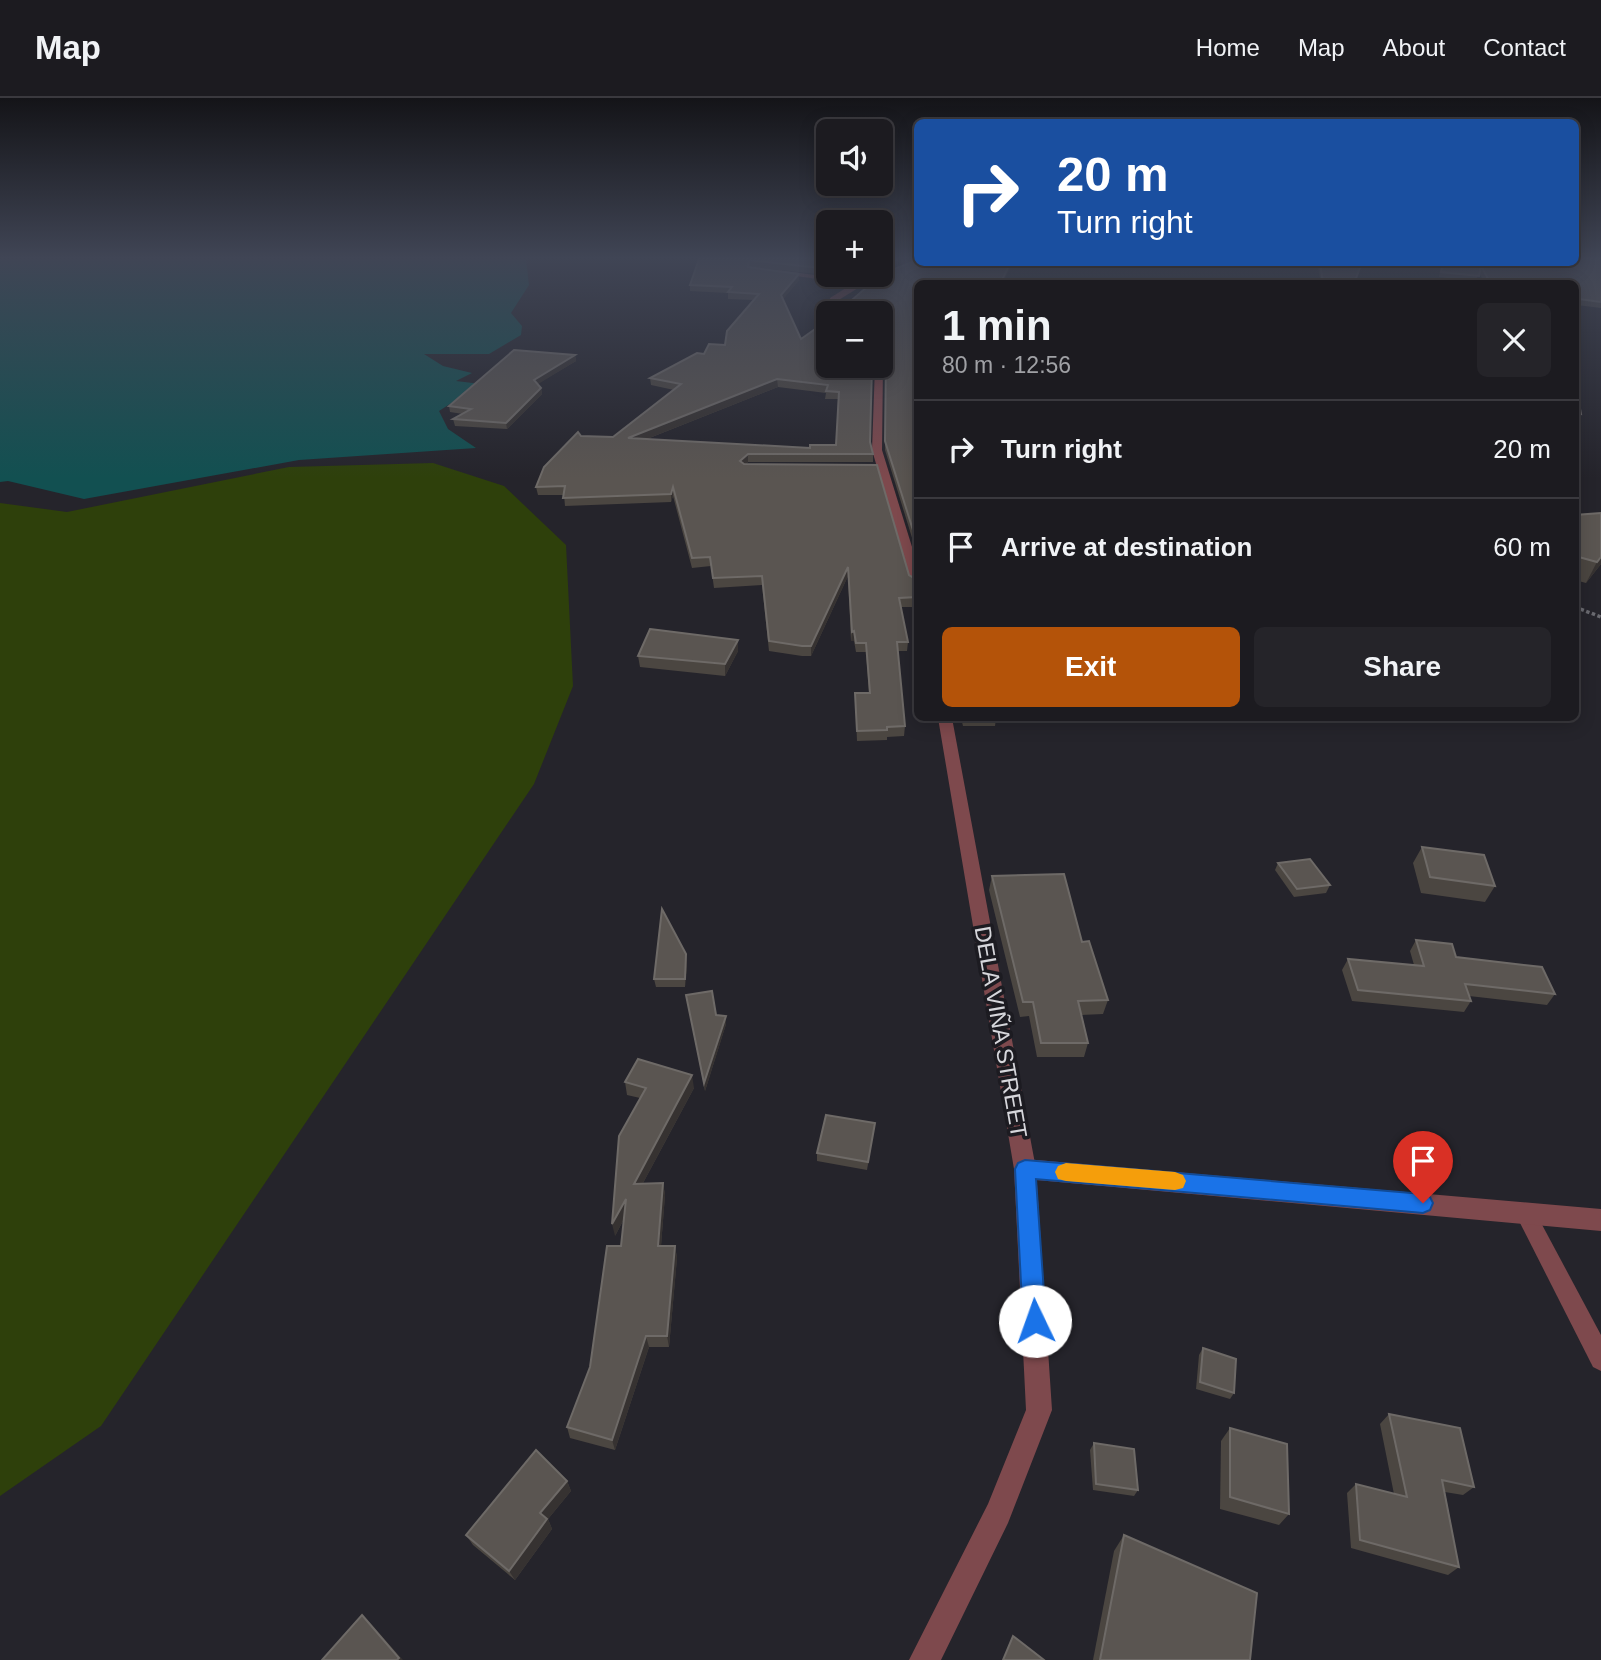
<!DOCTYPE html>
<meta charset="utf-8">
<style>
:root{--surface:#1c1b20;--page:#252429;--text:#f1f3f6;--muted:#a0a1a5;--line:#3a393e;--accent:#b45309}
body{margin:0;font-family:Arial,sans-serif;background:var(--page);color:var(--text);height:100vh;display:flex;flex-direction:column;font-size:26px;white-space:nowrap}
*{box-sizing:border-box;margin:0}
p{font-size:23px;color:var(--muted)}
.icon{flex:none;width:38px;height:38px;fill:none;stroke:currentColor;stroke-width:2;stroke-linecap:round;stroke-linejoin:round}
.map{position:relative;flex:1;overflow:hidden}
.details{position:absolute;left:914px;top:182px;width:665px;height:441px;display:flex;flex-direction:column;background:var(--surface);border-radius:10px;box-shadow:0 4px 18px #0003,0 0 0 2px var(--line)}
.details>*{flex:none}
.banner{position:absolute;left:914px;top:21px;width:665px;height:147px;border-radius:10px;box-shadow:0 4px 18px #0003,0 0 0 2px var(--line);background:#1a4fa0;color:#fff;overflow:hidden}
.buttons{position:absolute;left:816px;top:21px;display:grid;gap:14px}
.buttons a{display:grid;place-items:center;width:77px;height:77px;border-radius:10px;background:var(--surface);box-shadow:0 4px 18px #0003,0 0 0 2px var(--line);font-size:35px}
.pin{position:absolute;display:grid;place-items:center;width:60px;height:60px;color:#fff;margin:-72px -30px;border-radius:50% 50% 50% 0;rotate:-45deg;box-shadow:0 0 7px #0007}
.pin .icon{rotate:45deg}
.me{position:absolute;width:77px;margin:-38px;rotate:357deg;stroke-linejoin:round;filter:drop-shadow(0 0 5px #0008)}
.turn{display:flex;align-items:center;gap:24px;height:147px;padding:0 28px;font-size:32px}
.turn .icon{width:91px;height:91px;stroke-width:2.5}
.turn b{display:block;font-size:49px;line-height:60px}
.round{display:grid;place-items:center;flex:none;width:74px;height:74px;border-radius:10px;background:var(--page)}
.headline{display:flex;align-items:center;justify-content:space-between;height:119px;padding:0 28px}
h1{font-size:42px;font-weight:800;line-height:52px}
.action{display:flex;gap:14px;margin-top:auto;padding:14px 28px}
.action a{flex:1;height:80px;border-radius:10px;background:var(--accent);color:#fff;font-size:28px;font-weight:800;line-height:80px;text-align:center}
.action a+a{background:var(--page);color:var(--text)}
ul{padding:0;list-style:none}
li{display:flex;align-items:center;gap:21px;height:98px;padding:0 28px;border-top:2px solid var(--line)}
li div{flex:1}
li b{display:block;font-size:26px}
li em{font-style:normal}
header{display:flex;align-items:center;gap:42px;box-sizing:border-box;height:98px;padding:0 35px;background:var(--surface);border-bottom:2px solid var(--line)}
header strong{font-size:33px}
nav{display:flex;gap:38px;margin-inline-start:auto;font-size:24px}
.map>svg:first-child{display:block}
.green{fill:#2e400b}
.water{fill:#125051}
.lines{fill:none;stroke-linecap:round;stroke-linejoin:round}
.path{stroke:#6a6a70;stroke-width:3.5;stroke-dasharray:3.5 2.5;stroke-linecap:butt}
.service{fill:#7e494d;fill-rule:evenodd}
.minor{fill:#7e494d;fill-rule:evenodd}
.tertiary{fill:#7e494d;fill-rule:evenodd}
.wall{fill:#4b4641;fill-rule:evenodd}
.shaded-wall{fill:#363231}
.building{fill:#5a5551;stroke:#6e6a67;stroke-width:2;fill-rule:evenodd}
.route{fill:#1a73e8;stroke:#114b97;stroke-width:2}
.slow{fill:#f59e0b}
.labels{text-anchor:middle;dominant-baseline:central;stroke-width:7;stroke-linejoin:round;paint-order:stroke}
.near-street-label{font-size:23px;fill:#d6d6db;stroke:#1c1b21}
</style>
<header>
<strong>Map</strong>
<nav><a>Home</a><a>Map</a><a>About</a><a>Contact</a></nav>
</header>
<div class="map">
<svg width="1601" height="1562" viewBox="0 0 1601 1562">
<rect width="100%" height="100%" fill="#25242b"/>
<!-- green -->
<path class="green" d="M 433,365 L 504,388 L 566,447 L 573,588 L 534,686 L 101,1328 L 0,1398 L 0,405 L 67,414 L 289,369 Z"/>
<!-- water -->
<path class="water" d="M 0,161 L 526,161 L 529,187 L 511,215 L 522,228 L 521,237 L 489,256 L 424,256 L 443,268 L 472,275 L 456,283 L 481,286 L 439,313 L 448,331 L 476,350 L 299,362 L 84,401 L 8,383 L 0,384 Z"/>
<g class="lines">
<!-- path -->
<path class="path" d="M 1575,509 L 1601,519"/>
<!-- service -->
<path class="service" d="M 1525,1105 L 1532,1108 L 1601,1237 L 1601,1273 L 1593,1269 L 1515,1115 L 1518,1108 Z"/>
<!-- minor -->
<g class="minor">
<path d="M 777,172 L 860,183 L 864,185 L 860,187 L 775,175 Z"/>
<path d="M 1025,1061 L 1601,1111 L 1601,1133 L 1025,1081 L 1017,1078 L 1014,1071 L 1017,1064 Z"/>
</g>
<!-- tertiary -->
<g class="tertiary">
<path d="M 917,164 L 926,164 L 863,187 L 837,203 L 842,215 L 833,215 L 830,212 L 830,200 L 857,183 Z"/>
<path d="M 880,266 L 883,268 L 882,352 L 917,465 L 917,489 L 911,485 L 872,352 L 875,268 Z"/>
<path d="M 938,620 L 952,620 L 1036,1071 L 1052,1312 L 1008,1425 L 941,1562 L 909,1562 L 988,1406 L 1026,1312 L 1014,1071 Z"/>
</g>
</g>
<!-- wall -->
<g class="wall">
<path d="M 699,161 L 828,161 L 828,177 L 868,177 L 858,180 L 749,169 L 799,182 L 783,201 L 801,241 L 828,222 L 870,344 L 873,356 L 873,364 L 748,364 L 746,366 L 917,482 L 917,509 L 901,509 L 908,544 L 907,553 L 898,553 L 905,628 L 904,638 L 887,639 L 887,642 L 857,643 L 855,595 L 869,595 L 866,554 L 856,554 L 854,543 L 851,543 L 848,478 L 811,558 L 802,558 L 769,553 L 762,487 L 714,490 L 711,468 L 692,470 L 673,398 L 671,404 L 565,408 L 564,397 L 538,397 L 536,389 L 581,338 L 613,339 L 674,292 L 651,287 L 650,280 L 725,247 L 754,202 L 728,201 L 728,195 L 690,193 L 690,187 ZM 778,289 L 826,295 L 825,301 L 838,301 L 836,347 L 810,350 L 647,341 Z"/>
<path d="M 1601,161 L 1601,210 L 1577,207 L 1575,204 L 1575,186 L 1485,186 L 1479,174 L 1476,183 L 1439,179 L 1442,165 L 1435,164 L 1575,164 Z"/>
<path d="M 917,164 L 1013,164 L 1002,186 L 917,186 L 917,456 L 885,352 L 886,268 L 880,264 L 880,215 L 844,210 L 868,188 L 869,181 Z"/>
<path d="M 1317,164 L 1382,164 L 1382,167 L 1362,165 L 1355,186 L 1321,186 Z"/>
<path d="M 575,257 L 576,263 L 537,286 L 541,290 L 542,296 L 507,331 L 455,328 L 453,321 L 463,316 L 450,314 L 449,308 Z"/>
<path d="M 1575,284 L 1581,316 L 1577,323 L 1575,322 Z"/>
<path d="M 1601,415 L 1601,466 L 1586,485 L 1575,482 L 1575,417 Z"/>
<path d="M 738,553 L 725,578 L 640,569 L 638,558 Z"/>
<path d="M 961,620 L 1048,620 L 996,621 L 995,628 L 963,628 Z"/>
<path d="M 1422,749 L 1495,788 L 1485,804 L 1421,795 L 1413,765 Z"/>
<path d="M 1278,765 L 1330,787 L 1326,795 L 1294,799 L 1275,772 Z"/>
<path d="M 992,778 L 1082,844 L 1108,902 L 1103,916 L 1081,917 L 1088,945 L 1084,959 L 1037,959 L 1029,918 L 1020,919 L 989,792 Z"/>
<path d="M 1416,842 L 1456,859 L 1555,896 L 1547,907 L 1469,898 L 1471,903 L 1464,914 L 1352,903 L 1342,872 L 1348,861 L 1414,867 L 1410,853 Z"/>
<path d="M 686,856 L 687,865 L 685,889 L 656,889 L 654,881 Z"/>
<path d="M 686,897 L 716,917 L 726,918 L 726,926 L 705,993 Z"/>
<path d="M 625,984 L 694,990 L 643,1085 L 663,1085 L 665,1097 L 661,1148 L 675,1148 L 677,1160 L 669,1249 L 649,1249 L 615,1352 L 570,1340 L 567,1329 L 590,1269 L 621,1148 L 624,1121 L 615,1138 L 640,1000 L 627,997 Z"/>
<path d="M 875,1025 L 867,1072 L 817,1063 L 817,1055 Z"/>
<path d="M 1203,1250 L 1234,1295 L 1230,1301 L 1196,1291 L 1199,1257 Z"/>
<path d="M 1389,1316 L 1474,1389 L 1463,1397 L 1445,1394 L 1459,1469 L 1448,1477 L 1351,1450 L 1347,1395 L 1356,1386 L 1394,1396 L 1380,1326 Z"/>
<path d="M 1230,1330 L 1289,1416 L 1279,1427 L 1220,1411 L 1221,1343 Z"/>
<path d="M 1094,1345 L 1138,1392 L 1134,1398 L 1093,1392 L 1090,1352 Z"/>
<path d="M 567,1383 L 571,1393 L 548,1421 L 552,1431 L 515,1482 L 473,1447 L 466,1437 Z"/>
<path d="M 1124,1437 L 1250,1562 L 1093,1562 L 1114,1453 Z"/>
</g>
<!-- shaded-wall -->
<g class="shaded-wall">
<path d="M 899,161 L 916,161 L 880,173 L 880,167 Z"/>
<path d="M 1011,164 L 1013,164 L 1002,186 L 1000,186 Z"/>
<path d="M 799,176 L 799,182 L 781,204 L 781,197 Z"/>
<path d="M 858,177 L 868,177 L 858,180 Z"/>
<path d="M 575,257 L 576,263 L 535,288 L 534,282 Z"/>
<path d="M 777,281 L 778,289 L 629,348 L 628,340 Z"/>
<path d="M 541,290 L 542,296 L 507,331 L 506,325 Z"/>
<path d="M 748,356 L 748,364 L 741,371 L 740,363 Z"/>
<path d="M 673,389 L 673,398 L 671,404 L 671,396 Z"/>
<path d="M 1601,459 L 1601,466 L 1586,485 L 1597,464 Z"/>
<path d="M 848,469 L 848,478 L 811,558 L 811,548 Z"/>
<path d="M 854,533 L 854,543 L 851,543 L 852,534 Z"/>
<path d="M 738,542 L 738,553 L 725,578 L 725,566 Z"/>
<path d="M 686,856 L 687,865 L 685,889 L 685,881 Z"/>
<path d="M 726,918 L 726,926 L 705,993 L 704,985 Z"/>
<path d="M 692,977 L 694,990 L 636,1098 L 634,1086 Z"/>
<path d="M 663,1085 L 665,1097 L 660,1160 L 658,1148 Z"/>
<path d="M 626,1101 L 628,1113 L 615,1138 L 612,1126 Z"/>
<path d="M 675,1148 L 677,1160 L 669,1249 L 667,1238 Z"/>
<path d="M 646,1238 L 649,1249 L 615,1352 L 612,1342 Z"/>
<path d="M 567,1383 L 571,1393 L 548,1421 L 552,1431 L 515,1482 L 509,1473 L 540,1415 Z"/>
<path d="M 362,1517 L 372,1527 L 403,1562 L 397,1562 Z"/>
</g>
<!-- building -->
<g class="building">
<path d="M 699,161 L 828,161 L 828,171 L 749,162 L 748,169 L 799,176 L 781,197 L 801,241 L 828,222 L 828,268 L 872,268 L 870,344 L 873,356 L 748,356 L 740,363 L 744,366 L 877,367 L 909,477 L 917,482 L 917,499 L 899,500 L 908,544 L 897,544 L 905,628 L 887,629 L 887,632 L 857,633 L 855,595 L 870,595 L 866,545 L 856,545 L 854,533 L 852,534 L 848,469 L 811,548 L 802,548 L 769,543 L 762,478 L 713,480 L 710,459 L 692,460 L 673,389 L 671,396 L 563,400 L 565,388 L 536,389 L 544,369 L 578,334 L 581,338 L 613,339 L 681,286 L 650,280 L 697,255 L 704,256 L 709,246 L 725,247 L 727,233 L 759,196 L 728,194 L 732,189 L 690,187 ZM 777,281 L 828,287 L 826,293 L 839,294 L 836,347 L 810,347 L 810,350 L 628,340 Z"/>
<path d="M 880,161 L 899,161 L 880,167 Z"/>
<path d="M 1575,161 L 1601,161 L 1601,204 L 1579,201 L 1575,195 L 1575,186 L 1569,186 L 1566,182 L 1567,186 L 1491,186 L 1481,168 L 1479,178 L 1441,174 L 1443,164 L 1575,164 Z"/>
<path d="M 917,162 L 917,164 L 1011,164 L 1000,186 L 917,186 L 917,445 L 885,343 L 886,261 L 880,257 L 880,215 L 837,215 L 875,182 L 869,181 Z"/>
<path d="M 1320,164 L 1362,164 L 1354,186 L 1323,186 Z"/>
<path d="M 514,252 L 575,257 L 534,282 L 541,290 L 506,325 L 453,321 L 471,311 L 449,308 Z"/>
<path d="M 1575,284 L 1581,316 L 1575,315 Z"/>
<path d="M 1601,415 L 1601,459 L 1597,464 L 1575,458 L 1575,417 Z"/>
<path d="M 650,531 L 738,542 L 725,566 L 638,558 Z"/>
<path d="M 1422,749 L 1484,757 L 1495,788 L 1430,779 Z"/>
<path d="M 1310,761 L 1330,787 L 1297,791 L 1278,765 Z"/>
<path d="M 1064,776 L 1082,844 L 1089,843 L 1108,902 L 1078,903 L 1088,945 L 1041,945 L 1033,904 L 1023,904 L 992,778 Z"/>
<path d="M 662,811 L 686,856 L 685,881 L 654,881 Z"/>
<path d="M 1416,842 L 1452,846 L 1456,859 L 1542,869 L 1555,896 L 1465,886 L 1471,903 L 1358,892 L 1348,861 L 1424,868 Z"/>
<path d="M 712,893 L 716,917 L 726,918 L 704,985 L 686,897 Z"/>
<path d="M 638,961 L 692,977 L 634,1086 L 663,1085 L 658,1148 L 675,1148 L 667,1238 L 646,1238 L 612,1342 L 567,1329 L 590,1269 L 607,1148 L 621,1148 L 626,1101 L 612,1126 L 619,1038 L 646,990 L 625,984 Z"/>
<path d="M 826,1017 L 875,1025 L 868,1064 L 817,1055 Z"/>
<path d="M 1203,1250 L 1236,1261 L 1234,1295 L 1200,1284 Z"/>
<path d="M 1389,1316 L 1460,1330 L 1474,1389 L 1442,1382 L 1459,1469 L 1360,1442 L 1356,1386 L 1407,1399 Z"/>
<path d="M 1230,1330 L 1287,1346 L 1289,1416 L 1230,1399 Z"/>
<path d="M 1094,1345 L 1134,1351 L 1138,1392 L 1096,1386 Z"/>
<path d="M 536,1352 L 567,1383 L 540,1415 L 547,1421 L 509,1473 L 466,1437 Z"/>
<path d="M 1124,1437 L 1257,1495 L 1250,1562 L 1100,1562 Z"/>
<path d="M 362,1517 L 399,1560 L 397,1562 L 322,1562 Z"/>
<path d="M 1013,1538 L 1044,1562 L 1003,1562 Z"/>
</g>
<!-- sky -->
<linearGradient id="sky" x2="0" y2="1"><stop stop-color="#141418"/><stop offset="0.42" stop-color="#404555"/><stop offset="1" stop-color="#404555" stop-opacity="0"/></linearGradient>
<rect width="1601" height="380" fill="url(#sky)"/>
<!-- route -->
<path class="route" d="M 1025,1062 L 1423,1096 L 1430,1099 L 1433,1105 L 1430,1112 L 1423,1115 L 1036,1081 L 1046,1223 L 1043,1230 L 1035,1234 L 1027,1230 L 1023,1223 L 1015,1071 L 1018,1065 Z"/>
<!-- slow -->
<path class="slow" d="M 1066,1065 L 1175,1074 L 1183,1077 L 1186,1083 L 1183,1090 L 1175,1092 L 1066,1083 L 1058,1081 L 1055,1074 L 1058,1068 Z"/>
<g class="labels">
<!-- near-street labels -->
<g class="near-street-label">
<text transform="translate(1001 934) rotate(80)">DELA VIÑA STREET</text>
</g>
</g>
</svg>
<div class="buttons">
<a><svg class="icon" aria-label="sound" viewBox="0 0 24 24"><path d="M4 9h4l5-4v14l-5-4H4zM17 9q2 3 0 6"/></svg></a>
<a>+</a>
<a>−</a>
</div>
<div class="pin" style="left:1423px;top:1105px;background:#d93025"><svg class="icon" aria-label="arrive" viewBox="0 0 24 24"><path d="M6 21V4h12l-3 4 3 4H6"/></svg></div>
<svg class="me" style="left:1035px;top:1223px" viewBox="-20 -20 40 40"><circle r="19" fill="#fff"/><path d="M0-13L10 11 0 6-10 11z" fill="#1a73e8"/></svg>
<div class="banner">
<div class="turn"><svg class="icon" aria-label="right" viewBox="0 0 24 24"><path d="M7 20v-9h11M14 6l5 5-5 5"/></svg><div><b>20 m</b>Turn right</div></div>
</div>
<section class="details">
<div class="headline"><div><h1>1 min</h1><p>80 m · 12:56</p></div><a class="round"><svg class="icon" aria-label="close" viewBox="0 0 24 24"><path d="M6 6l12 12M18 6L6 18"/></svg></a></div>
<ul>
<li><svg class="icon" aria-label="right" viewBox="0 0 24 24"><path d="M7 20v-9h11M14 6l5 5-5 5"/></svg><div><b>Turn right</b></div><em>20 m</em></li>
<li><svg class="icon" aria-label="arrive" viewBox="0 0 24 24"><path d="M6 21V4h12l-3 4 3 4H6"/></svg><div><b>Arrive at destination</b></div><em>60 m</em></li>
</ul>
<div class="action"><a>Exit</a><a>Share</a></div>
</section>
</div>
